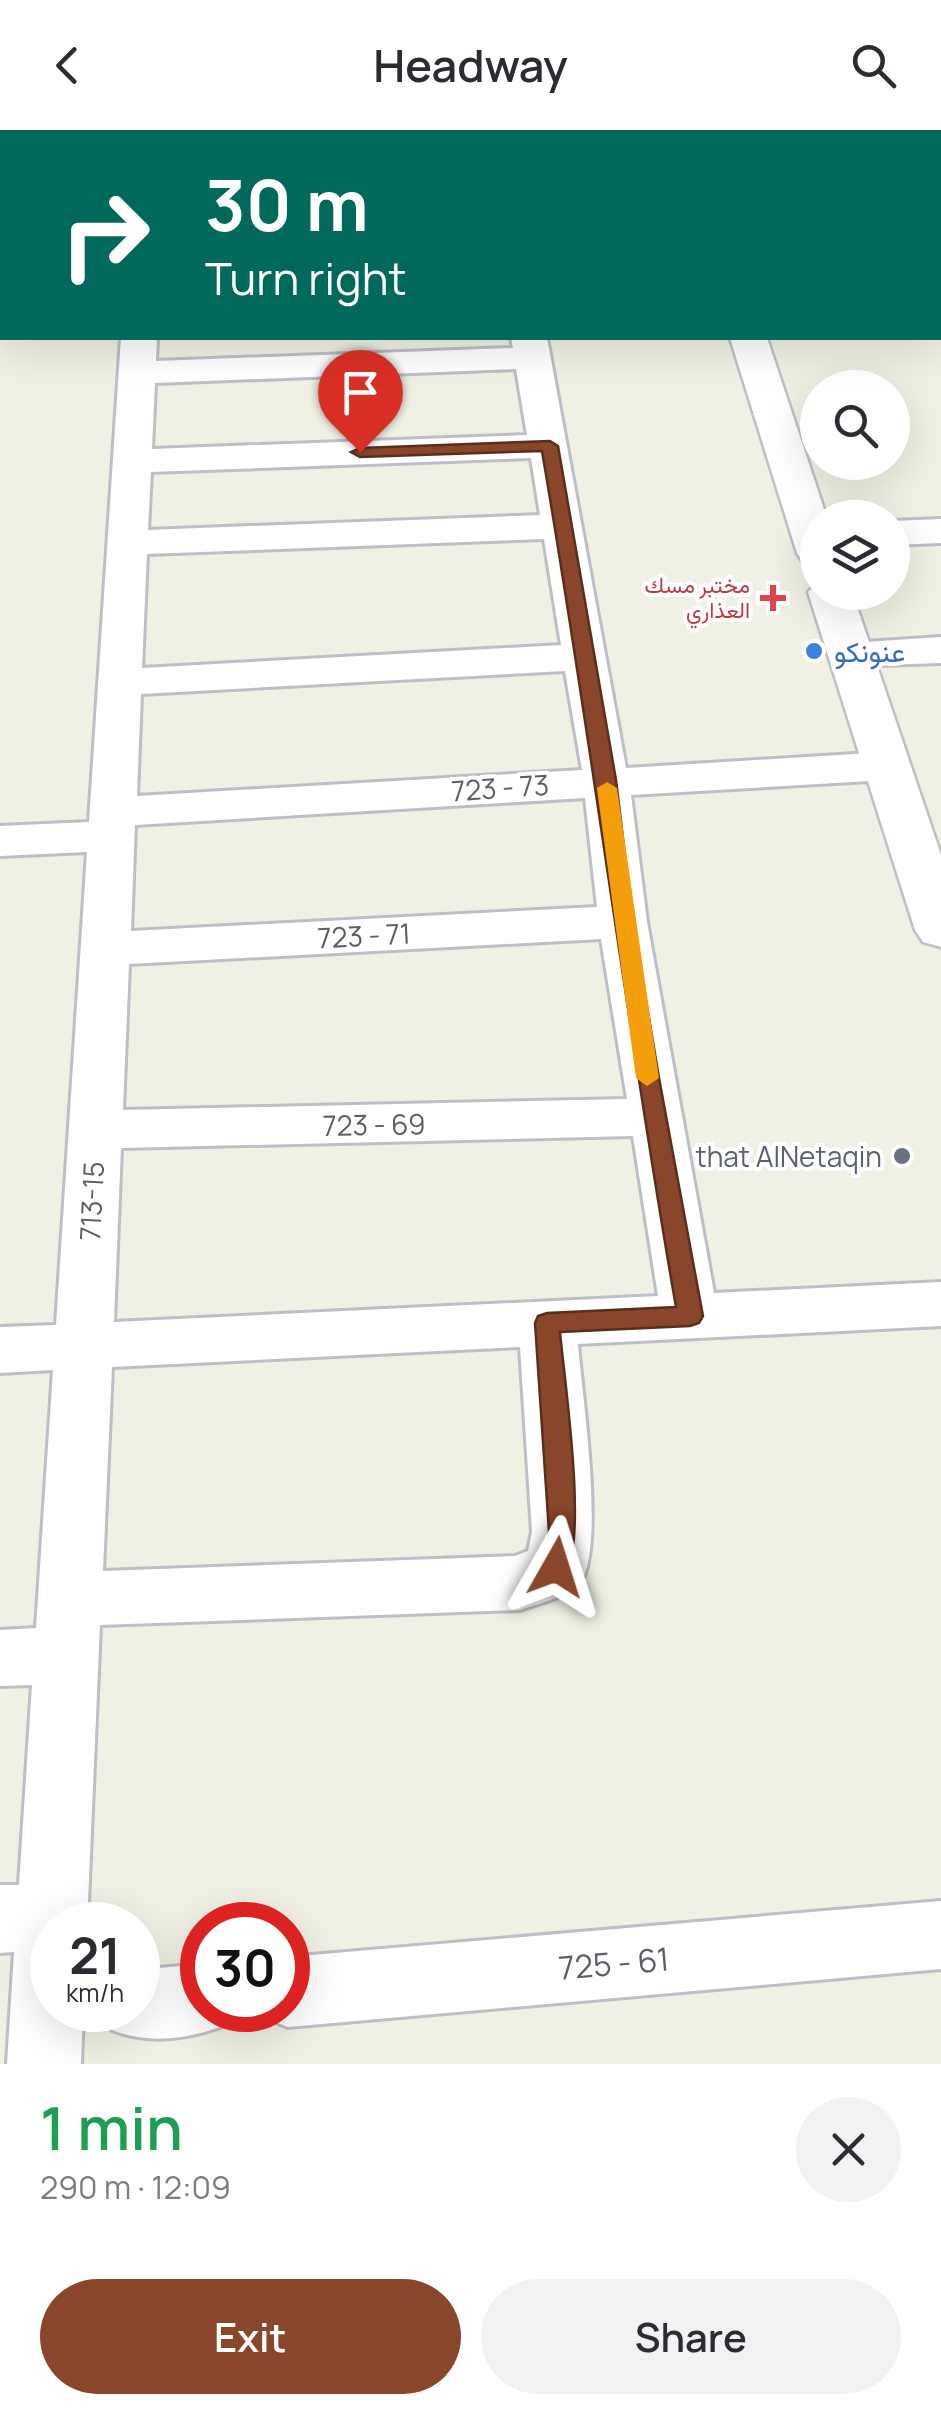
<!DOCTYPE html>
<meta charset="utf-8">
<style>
:root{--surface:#fff;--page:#f2f2f3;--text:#2b2b33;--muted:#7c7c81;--accent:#89462a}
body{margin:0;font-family:Manrope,Vazirmatn,sans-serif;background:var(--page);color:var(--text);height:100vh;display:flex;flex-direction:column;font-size:38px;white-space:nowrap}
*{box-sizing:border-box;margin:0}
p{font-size:32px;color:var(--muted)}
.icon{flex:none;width:55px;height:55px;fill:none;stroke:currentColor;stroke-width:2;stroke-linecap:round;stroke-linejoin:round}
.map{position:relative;height:1934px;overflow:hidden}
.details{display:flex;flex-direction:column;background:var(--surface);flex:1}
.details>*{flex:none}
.guide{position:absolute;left:0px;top:0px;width:942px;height:210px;box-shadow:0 10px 40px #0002;background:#00695c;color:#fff;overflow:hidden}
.tools{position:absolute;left:800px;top:240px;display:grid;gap:20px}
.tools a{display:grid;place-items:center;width:110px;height:110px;border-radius:50%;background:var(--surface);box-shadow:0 10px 40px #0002;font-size:50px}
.speed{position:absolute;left:30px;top:1772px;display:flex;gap:20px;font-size:50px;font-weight:700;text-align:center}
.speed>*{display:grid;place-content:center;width:130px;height:130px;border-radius:50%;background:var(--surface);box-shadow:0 10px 40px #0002;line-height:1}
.speed small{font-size:25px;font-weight:400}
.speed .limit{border:15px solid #d22;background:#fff;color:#111}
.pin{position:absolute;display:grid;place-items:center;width:85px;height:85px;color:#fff;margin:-102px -42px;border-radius:50% 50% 50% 0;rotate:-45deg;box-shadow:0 0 10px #0007}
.pin .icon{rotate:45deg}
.me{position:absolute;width:110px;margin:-55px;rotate:6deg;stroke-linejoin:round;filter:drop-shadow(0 0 8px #0008)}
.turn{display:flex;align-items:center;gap:35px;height:210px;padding:0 40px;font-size:45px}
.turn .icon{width:130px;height:130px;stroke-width:2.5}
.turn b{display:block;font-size:70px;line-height:85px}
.round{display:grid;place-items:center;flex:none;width:105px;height:105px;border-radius:52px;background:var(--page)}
.summary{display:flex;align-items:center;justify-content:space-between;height:170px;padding:0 40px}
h1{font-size:60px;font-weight:600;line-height:75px;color:#1e9e55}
.primary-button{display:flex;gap:20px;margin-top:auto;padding:20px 40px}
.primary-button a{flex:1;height:115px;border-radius:60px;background:var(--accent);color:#fff;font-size:40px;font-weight:600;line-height:115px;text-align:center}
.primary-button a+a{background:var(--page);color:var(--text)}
header{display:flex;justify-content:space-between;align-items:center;height:130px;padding:0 40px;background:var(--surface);font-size:45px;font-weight:600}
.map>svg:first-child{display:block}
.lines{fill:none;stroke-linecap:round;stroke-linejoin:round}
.street-casing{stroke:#bebfc6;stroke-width:6}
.secondary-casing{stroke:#bec0c8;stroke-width:5}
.street{fill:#fff;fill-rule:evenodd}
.secondary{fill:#fff;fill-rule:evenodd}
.route{fill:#89462a;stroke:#592e1b;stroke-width:2.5}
.slow{fill:#f59e0b}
.health-dot{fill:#e0444e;stroke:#fff;stroke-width:4}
.shop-dot{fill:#3f7fe0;stroke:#fff;stroke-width:4}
.worship-dot{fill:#6b7280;stroke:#fff;stroke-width:4}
.labels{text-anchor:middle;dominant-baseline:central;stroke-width:8;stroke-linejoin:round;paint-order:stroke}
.far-health-label{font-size:22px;fill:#be3a42;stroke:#fff;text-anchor:end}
.shop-label{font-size:28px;fill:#366cbe;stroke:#fff;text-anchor:start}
.street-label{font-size:28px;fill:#5c5e66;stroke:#fff}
.worship-label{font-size:28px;fill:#5b616d;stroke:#fff;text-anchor:end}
.near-street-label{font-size:32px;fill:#5c5e66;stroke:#fff}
</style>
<header><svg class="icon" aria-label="back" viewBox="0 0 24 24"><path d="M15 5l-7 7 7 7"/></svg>Headway<svg class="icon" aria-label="search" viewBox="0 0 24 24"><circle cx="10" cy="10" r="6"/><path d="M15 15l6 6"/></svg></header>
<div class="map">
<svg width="941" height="1934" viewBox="0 0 941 1934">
<rect width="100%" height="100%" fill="#f0f0e4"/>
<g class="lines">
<defs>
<g id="street">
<path d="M 134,0 L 166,0 L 166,2 L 135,2 Z"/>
<path d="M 885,0 L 917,0 L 918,2 L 887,2 Z"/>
<rect x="940" y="50" width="1" height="20"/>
<rect x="940" y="128" width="1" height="20"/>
<path d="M 121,208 L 157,208 L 156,231 L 513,218 L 511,208 L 547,208 L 626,638 L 887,622 L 903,626 L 910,636 L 903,646 L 887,650 L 631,665 L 647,792 L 714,1163 L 941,1152 L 941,1196 L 578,1214 C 581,1257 608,1430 577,1456 C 563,1468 537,1474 520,1480 L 100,1495 L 87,1795 L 52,1795 L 52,1880 L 83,1880 L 81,1934 L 7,1934 L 14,1822 L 0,1823 L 0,1755 L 19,1755 L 32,1555 L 0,1556 L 0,1500 L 36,1498 L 53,1240 L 0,1243 L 0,1197 L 56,1195 L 87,722 L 0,726 L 0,696 L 89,692 ZM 516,239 L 527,305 L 152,319 L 155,253 ZM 531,328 L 540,385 L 148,400 L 151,342 ZM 544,409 L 561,515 L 142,538 L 147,424 ZM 565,541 L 582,640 L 137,666 L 141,564 ZM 585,668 L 597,777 L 131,801 L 135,695 ZM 601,809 L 627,969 L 123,980 L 129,834 ZM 633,1006 L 658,1166 L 114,1192 L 121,1018 ZM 520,1217 L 532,1402 L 528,1421 L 515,1426 L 103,1441 L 112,1237 Z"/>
<path d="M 941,389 L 941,413 L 892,415 L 892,391 Z"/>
<path d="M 941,507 L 941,533 L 850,536 L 835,532 L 829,523 L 835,514 Z"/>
<path d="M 941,1771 L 941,1839 L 288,1897 L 262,1887 L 260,1880 L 288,1880 L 288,1827 Z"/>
<path d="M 202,1834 L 202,1880 L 234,1880 L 228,1894 C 190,1909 150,1915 112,1900 L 104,1880 L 138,1880 L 138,1840 Z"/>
</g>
<g id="secondary">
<path d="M 664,0 L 696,0 L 697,2 L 665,2 Z"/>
<path d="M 730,208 L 767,208 L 827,388 L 818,388 L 818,436 L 803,432 L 797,423 Z"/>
<path d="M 818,452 L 818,462 L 852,462 L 941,725 L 941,817 L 923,812 L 915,800 L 808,462 Z"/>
</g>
</defs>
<!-- street casing -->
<use href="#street" class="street-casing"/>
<!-- secondary casing -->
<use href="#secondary" class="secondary-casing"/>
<!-- street -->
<use href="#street" class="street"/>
<!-- secondary -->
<use href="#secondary" class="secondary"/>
</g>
<!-- route -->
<path class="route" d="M 550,311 L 558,316 L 616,650 L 633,792 L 659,948 L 703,1186 L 699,1193 L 690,1196 L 560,1202 C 565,1256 587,1402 566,1445 L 556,1449 L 546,1445 L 542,1437 L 549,1402 L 535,1193 L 538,1186 L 547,1183 L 676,1177 C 626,892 591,606 542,321 L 360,327 L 351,322 L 360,318 Z"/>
<!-- slow -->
<path class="slow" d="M 607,652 L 617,658 L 659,948 L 647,956 L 636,948 L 597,658 Z"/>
<!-- markers -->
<path class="health-dot" d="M768 453h10v10h10v10h-10v10h-10v-10h-10v-10h10z"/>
<circle class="shop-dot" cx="814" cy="521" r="10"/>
<circle class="worship-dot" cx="902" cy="1026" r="10"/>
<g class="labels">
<!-- far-health labels -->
<g class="far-health-label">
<text x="750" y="455">مختبر مسك<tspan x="750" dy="25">العذاري</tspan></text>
</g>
<!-- shop labels -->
<g class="shop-label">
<text x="834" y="521">عنونكو</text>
</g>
<!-- street labels -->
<g class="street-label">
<text transform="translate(500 657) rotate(-4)">723 - 73</text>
<text transform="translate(364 805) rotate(-3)">723 - 71</text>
<text transform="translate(374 994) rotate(-1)">723 - 69</text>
<text transform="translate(91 1071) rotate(-87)">713-15</text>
</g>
<!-- worship labels -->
<g class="worship-label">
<text x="882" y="1026">that AlNetaqin</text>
</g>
<!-- near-street labels -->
<g class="near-street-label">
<text transform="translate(614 1833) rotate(-5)">725 - 61</text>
</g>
</g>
</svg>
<div class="tools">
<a><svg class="icon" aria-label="search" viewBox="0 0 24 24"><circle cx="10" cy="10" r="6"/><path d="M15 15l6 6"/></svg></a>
<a><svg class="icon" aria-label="layers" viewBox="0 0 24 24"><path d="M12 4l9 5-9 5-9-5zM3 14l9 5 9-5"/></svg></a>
</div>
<div class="speed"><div>21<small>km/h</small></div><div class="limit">30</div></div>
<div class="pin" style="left:360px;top:322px;background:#d93025"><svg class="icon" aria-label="arrive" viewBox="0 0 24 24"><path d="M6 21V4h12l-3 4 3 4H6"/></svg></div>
<svg class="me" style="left:556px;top:1437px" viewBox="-20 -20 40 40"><path d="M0-17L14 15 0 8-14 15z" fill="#89462a" stroke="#fff" stroke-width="4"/></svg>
<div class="guide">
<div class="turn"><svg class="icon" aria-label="right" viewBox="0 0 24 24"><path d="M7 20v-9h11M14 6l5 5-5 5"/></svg><div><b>30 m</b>Turn right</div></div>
</div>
</div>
<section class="details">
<div class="summary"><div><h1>1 min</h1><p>290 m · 12:09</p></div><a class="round"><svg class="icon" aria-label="close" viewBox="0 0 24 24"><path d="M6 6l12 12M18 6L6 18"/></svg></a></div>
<div class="primary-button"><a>Exit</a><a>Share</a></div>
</section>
